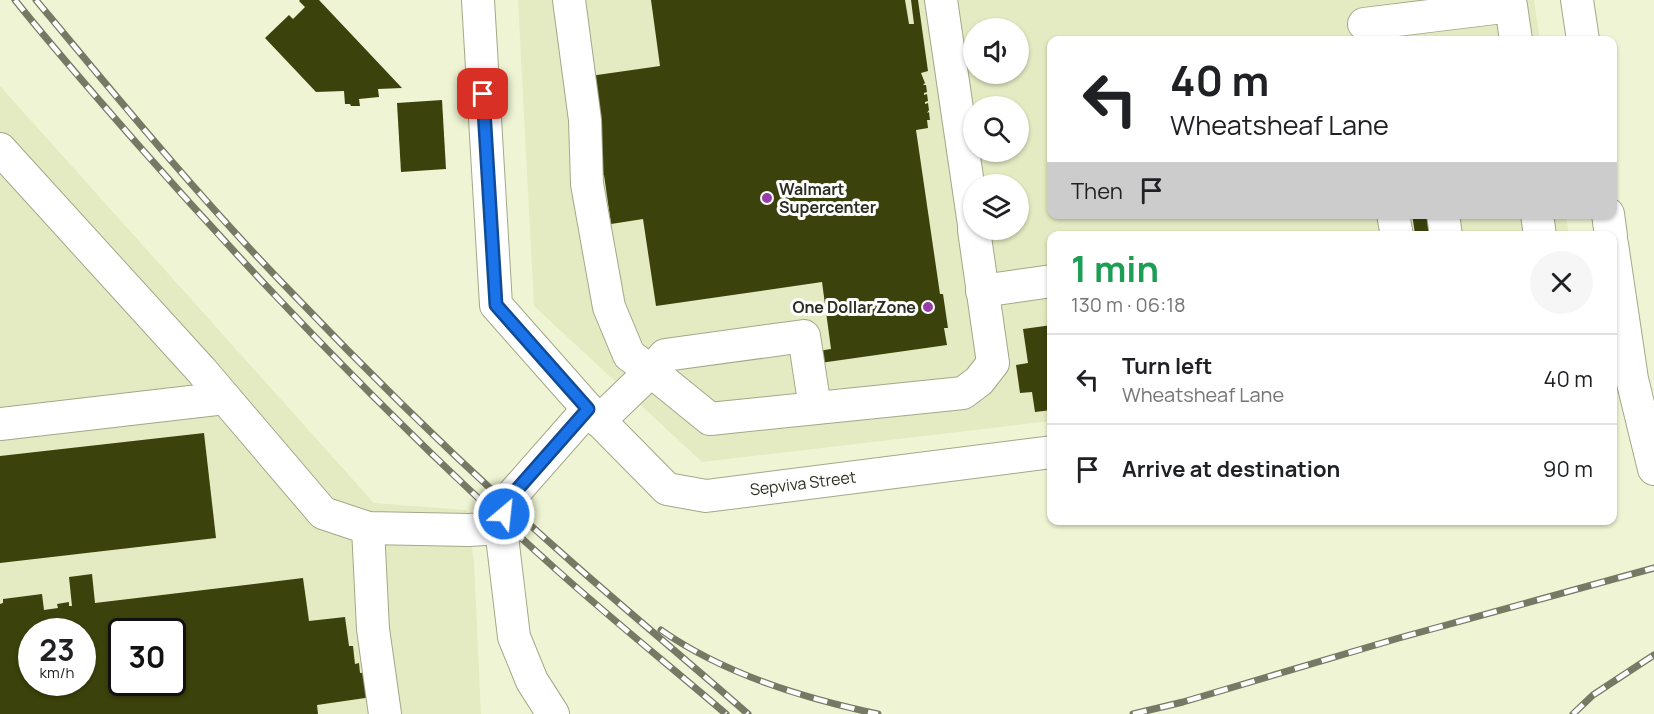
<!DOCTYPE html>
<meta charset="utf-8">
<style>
:root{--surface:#fff;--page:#f6f6f6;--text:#202124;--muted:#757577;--line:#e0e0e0}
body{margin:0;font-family:Manrope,sans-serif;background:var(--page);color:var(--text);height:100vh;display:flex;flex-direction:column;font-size:22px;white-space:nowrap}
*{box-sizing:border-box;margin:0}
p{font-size:20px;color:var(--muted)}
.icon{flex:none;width:33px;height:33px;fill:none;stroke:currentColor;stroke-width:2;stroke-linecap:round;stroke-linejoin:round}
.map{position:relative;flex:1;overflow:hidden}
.drawer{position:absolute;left:1047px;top:231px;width:570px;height:294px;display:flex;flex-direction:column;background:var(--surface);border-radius:12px;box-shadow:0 2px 4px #0004}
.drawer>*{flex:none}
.top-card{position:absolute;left:1047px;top:36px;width:570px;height:183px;border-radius:12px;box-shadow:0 2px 4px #0004;background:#fff;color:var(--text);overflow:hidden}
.fabs{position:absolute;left:963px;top:18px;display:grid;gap:12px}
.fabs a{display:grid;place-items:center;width:66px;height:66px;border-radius:50%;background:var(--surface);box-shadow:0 2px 4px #0004;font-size:30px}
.speed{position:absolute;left:18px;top:618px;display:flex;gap:12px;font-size:30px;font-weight:700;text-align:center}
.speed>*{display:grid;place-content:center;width:78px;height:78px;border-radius:50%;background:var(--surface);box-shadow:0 2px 4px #0004;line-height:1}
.speed small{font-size:15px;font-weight:400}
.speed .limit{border:3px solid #111;border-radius:9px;background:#fff;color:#111}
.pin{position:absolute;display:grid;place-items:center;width:51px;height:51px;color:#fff;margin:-26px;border-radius:12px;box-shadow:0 3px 9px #0006}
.me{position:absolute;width:66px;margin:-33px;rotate:28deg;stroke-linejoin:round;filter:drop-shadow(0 0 4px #0008)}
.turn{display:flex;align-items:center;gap:21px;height:126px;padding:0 24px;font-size:27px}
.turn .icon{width:78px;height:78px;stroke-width:2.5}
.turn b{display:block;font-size:42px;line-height:51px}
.then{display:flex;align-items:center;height:57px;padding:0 24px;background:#0003;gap:12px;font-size:22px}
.round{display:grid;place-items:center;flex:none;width:63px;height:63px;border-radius:32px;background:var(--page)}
.summary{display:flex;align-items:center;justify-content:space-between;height:102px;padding:0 24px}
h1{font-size:36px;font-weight:700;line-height:45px;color:#1e9e55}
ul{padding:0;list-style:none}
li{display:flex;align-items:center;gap:18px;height:90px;padding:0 24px;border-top:2px solid var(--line)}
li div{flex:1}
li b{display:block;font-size:22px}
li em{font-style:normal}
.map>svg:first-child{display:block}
.built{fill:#e4ebc2;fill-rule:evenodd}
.building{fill:#3c420b;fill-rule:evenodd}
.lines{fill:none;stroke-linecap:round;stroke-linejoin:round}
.minor-casing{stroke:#a2a888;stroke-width:34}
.minor{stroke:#fff;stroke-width:32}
.rail-casing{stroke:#767a65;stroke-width:7}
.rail{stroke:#fefefe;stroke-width:4.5;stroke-dasharray:14;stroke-linecap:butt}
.route-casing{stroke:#114b97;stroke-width:15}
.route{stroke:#1a73e8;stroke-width:10}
.poi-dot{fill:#983da8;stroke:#fefefe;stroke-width:2}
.labels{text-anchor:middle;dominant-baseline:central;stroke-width:6;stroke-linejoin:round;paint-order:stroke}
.poi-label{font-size:16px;font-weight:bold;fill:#2b2d20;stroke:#fefefe;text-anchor:start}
.street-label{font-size:16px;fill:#2b2d20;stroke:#fefefe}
</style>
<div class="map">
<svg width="1654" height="714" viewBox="0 0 1654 714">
<rect width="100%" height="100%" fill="#eff5d4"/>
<!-- built -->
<g class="built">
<path d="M 518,0 L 1534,0 L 1540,40 L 1052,40 L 1052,214 L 1566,214 L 1569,235 L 1052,236 L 1051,421 L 702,462 L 534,306 ZM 974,28 L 1018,28 L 1018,74 L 974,74 ZM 974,106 L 1018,106 L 1018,152 L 974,152 ZM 974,184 L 1018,184 L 1018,230 L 974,230 Z"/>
<path d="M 0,86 L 374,503 L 467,510 L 474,562 L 481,714 L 0,714 ZM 32,632 L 82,632 L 82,682 L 32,682 ZM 122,632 L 172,632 L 172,682 L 122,682 Z"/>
</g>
<!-- building -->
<g class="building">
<path d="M 300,0 L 319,0 L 402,88 L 378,89 L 379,97 L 359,99 L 360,106 L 351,106 L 350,104 L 345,104 L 344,91 L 316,92 L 265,38 L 289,15 L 293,19 L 305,7 L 299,1 Z"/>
<path d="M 651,0 L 905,0 L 909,24 L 914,24 L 911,0 L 918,0 L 928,71 L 921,73 L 925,83 L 923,85 L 926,85 L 927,92 L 924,93 L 924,95 L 927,94 L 928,101 L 925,102 L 925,104 L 928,103 L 929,110 L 927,113 L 929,112 L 930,120 L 927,120 L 928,128 L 916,130 L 940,294 L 943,294 L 948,328 L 944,328 L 947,345 L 820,363 L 818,351 L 831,349 L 822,282 L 656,306 L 643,219 L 611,224 L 604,175 L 595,177 L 592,160 L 602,159 L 590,76 L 660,66 Z"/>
<path d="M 442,100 L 446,169 L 401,172 L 397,103 Z"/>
<path d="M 1412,214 L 1429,214 L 1431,232 L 1415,234 Z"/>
<path d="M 1052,325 L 1052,410 L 1035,412 L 1032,392 L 1020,393 L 1016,365 L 1028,363 L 1023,329 Z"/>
<path d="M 204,433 L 216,538 L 0,563 L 0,456 Z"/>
<path d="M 92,574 L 95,603 L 303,578 L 309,621 L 345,617 L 349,646 L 353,646 L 355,664 L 359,663 L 360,673 L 369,672 L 372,697 L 317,705 L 318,714 L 0,714 L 0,604 L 3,603 L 3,599 L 42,594 L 44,610 L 58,608 L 57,604 L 69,602 L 69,606 L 72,606 L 69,577 ZM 32,632 L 82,632 L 82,682 L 32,682 ZM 122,632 L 172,632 L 172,682 L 122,682 Z"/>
</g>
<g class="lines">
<defs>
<g id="minor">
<path d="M 478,0 L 496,305 L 588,409 L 667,489 L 706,496 L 1052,452"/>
<path d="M 569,0 L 585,120 L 587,184 L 609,307 L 629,355 L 651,371 L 665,355 L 804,336 L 815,408"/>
<path d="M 941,0 L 974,225"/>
<path d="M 1577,0 L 1583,40"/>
<path d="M 1364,24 L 1511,6 L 1516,40"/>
<path d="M 0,149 L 202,371 L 323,513 L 368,528 L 469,530 L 501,528"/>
<path d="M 1393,214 L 1397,236"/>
<path d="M 1443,214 L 1446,236"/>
<path d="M 1537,214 L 1540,236"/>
<path d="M 1608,214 L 1611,236"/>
<path d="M 1612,244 L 1632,379 L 1654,469"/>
<path d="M 982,291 L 1052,281"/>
<path d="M 599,421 L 651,371 L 710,419 L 963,393 L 979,381 L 993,363 L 974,230"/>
<path d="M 0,424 L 225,398"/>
<path d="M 368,528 L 373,629 L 385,714"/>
<path d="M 553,714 L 532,681 L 514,637 L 501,528 L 507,501 L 588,409"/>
</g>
</defs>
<!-- minor casing -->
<use href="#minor" class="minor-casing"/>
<!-- minor -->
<use href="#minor" class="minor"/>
<defs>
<g id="rail">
<path d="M 15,0 C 55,50 97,98 140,147 C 272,297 411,440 560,573 C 614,621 671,667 726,714"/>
<path d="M 36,0 C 119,100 202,201 293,294 C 383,388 477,479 575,565 C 632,615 691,664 748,714"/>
<path d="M 661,630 C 724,674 803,698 878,714"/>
<path d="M 1133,714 L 1183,702 L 1399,638 L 1654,568"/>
<path d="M 1573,714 L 1593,695 L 1654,655"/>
</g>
</defs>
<!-- rail casing -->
<use href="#rail" class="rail-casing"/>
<!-- rail -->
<use href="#rail" class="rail"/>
</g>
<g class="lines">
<defs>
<path id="route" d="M 483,94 L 496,305 L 588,409 L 507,501 L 504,514"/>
</defs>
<!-- route casing -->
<use href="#route" class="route-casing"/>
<!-- route -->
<use href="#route" class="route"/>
</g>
<!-- markers -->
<g class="poi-dot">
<circle cx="767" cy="198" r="6"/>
<circle cx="928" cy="307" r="6"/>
</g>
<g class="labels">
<!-- poi labels -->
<g class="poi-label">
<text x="779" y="189">Walmart<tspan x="779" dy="18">Supercenter</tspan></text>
<text x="916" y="307" text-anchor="end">One Dollar Zone</text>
</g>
<!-- street labels -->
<g class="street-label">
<text transform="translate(803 483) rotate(-7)">Sepviva Street</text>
</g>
</g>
</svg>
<div class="fabs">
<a><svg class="icon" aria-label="sound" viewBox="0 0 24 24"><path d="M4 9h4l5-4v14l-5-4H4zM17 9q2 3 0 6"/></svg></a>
<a><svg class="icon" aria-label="search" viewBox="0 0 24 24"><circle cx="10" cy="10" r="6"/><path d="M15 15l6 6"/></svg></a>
<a><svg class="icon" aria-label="layers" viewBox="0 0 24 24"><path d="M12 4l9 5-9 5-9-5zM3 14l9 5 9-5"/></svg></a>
</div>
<div class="speed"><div>23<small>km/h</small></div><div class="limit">30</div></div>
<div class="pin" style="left:483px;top:94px;background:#d93025"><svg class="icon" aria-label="arrive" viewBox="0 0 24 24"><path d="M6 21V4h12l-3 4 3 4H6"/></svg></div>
<svg class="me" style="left:504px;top:514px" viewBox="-20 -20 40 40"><circle r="17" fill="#1a73e8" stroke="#fff" stroke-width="3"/><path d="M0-11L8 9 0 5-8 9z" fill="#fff"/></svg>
<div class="top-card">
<div class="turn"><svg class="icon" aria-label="left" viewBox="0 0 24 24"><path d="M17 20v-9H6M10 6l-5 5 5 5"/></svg><div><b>40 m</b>Wheatsheaf Lane</div></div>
<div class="then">Then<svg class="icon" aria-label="arrive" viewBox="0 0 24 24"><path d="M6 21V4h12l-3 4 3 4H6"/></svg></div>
</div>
<section class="drawer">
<div class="summary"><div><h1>1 min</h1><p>130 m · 06:18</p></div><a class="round"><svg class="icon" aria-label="close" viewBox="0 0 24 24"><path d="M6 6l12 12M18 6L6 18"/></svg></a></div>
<ul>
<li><svg class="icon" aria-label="left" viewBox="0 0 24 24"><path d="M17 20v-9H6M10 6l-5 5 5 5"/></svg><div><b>Turn left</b><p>Wheatsheaf Lane</p></div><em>40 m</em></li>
<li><svg class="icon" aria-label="arrive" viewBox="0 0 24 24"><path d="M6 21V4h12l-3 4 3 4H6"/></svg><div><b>Arrive at destination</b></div><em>90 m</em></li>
</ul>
</section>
</div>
